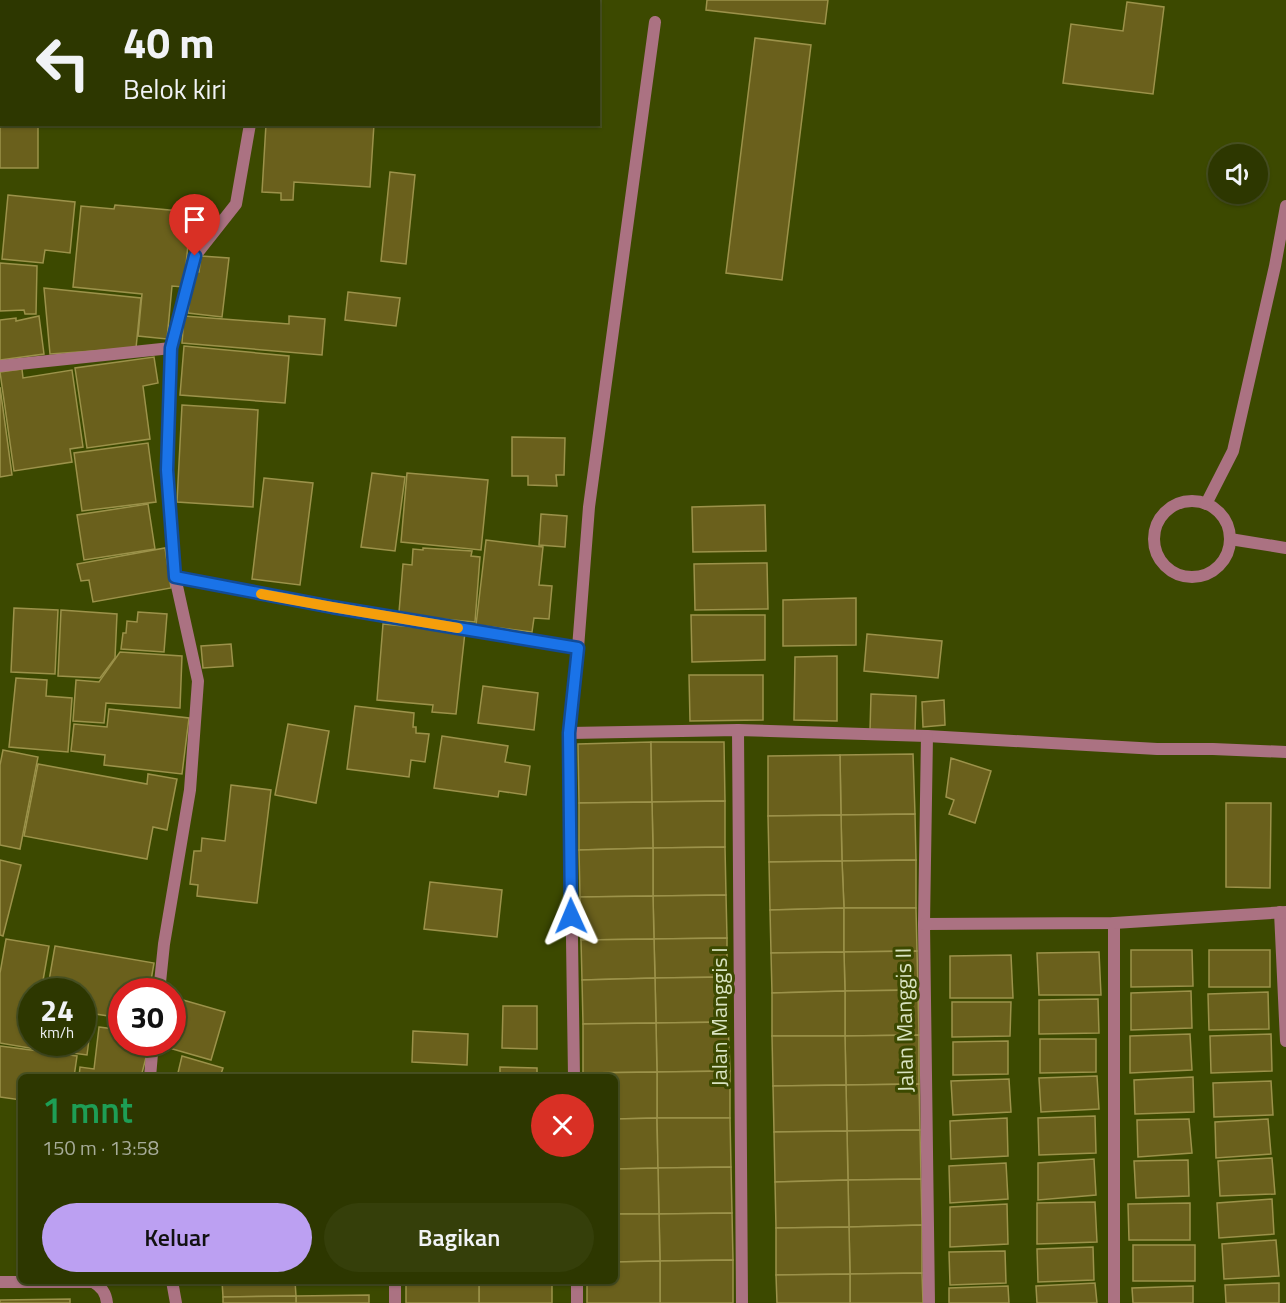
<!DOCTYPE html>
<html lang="id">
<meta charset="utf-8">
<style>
:root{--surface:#2d3700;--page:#353f0a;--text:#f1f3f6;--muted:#a7ac99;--line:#485122;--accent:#bca0f2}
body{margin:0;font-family:"Titillium Web",sans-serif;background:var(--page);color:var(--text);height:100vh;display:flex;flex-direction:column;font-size:22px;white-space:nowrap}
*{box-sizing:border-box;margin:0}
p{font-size:20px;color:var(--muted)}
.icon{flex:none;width:33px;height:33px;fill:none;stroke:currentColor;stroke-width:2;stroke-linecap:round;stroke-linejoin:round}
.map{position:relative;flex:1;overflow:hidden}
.side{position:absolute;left:18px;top:1074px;width:600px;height:210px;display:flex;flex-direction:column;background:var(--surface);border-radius:9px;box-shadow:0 2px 4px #0004,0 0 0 2px var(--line)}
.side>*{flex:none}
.top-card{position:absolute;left:0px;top:0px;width:600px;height:126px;box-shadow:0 2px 4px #0004,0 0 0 2px var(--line);background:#2d3700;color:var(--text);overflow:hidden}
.tools{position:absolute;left:1208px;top:144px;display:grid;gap:12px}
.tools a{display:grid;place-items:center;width:60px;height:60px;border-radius:50%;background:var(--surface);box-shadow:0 2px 4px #0004,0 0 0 2px var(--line);font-size:30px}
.speed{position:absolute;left:18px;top:978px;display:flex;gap:12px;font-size:30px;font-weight:700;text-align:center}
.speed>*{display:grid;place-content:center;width:78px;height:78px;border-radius:50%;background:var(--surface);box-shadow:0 2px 4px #0004,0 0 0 2px var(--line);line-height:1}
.speed small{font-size:15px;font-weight:400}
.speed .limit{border:9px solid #d22;background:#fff;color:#111}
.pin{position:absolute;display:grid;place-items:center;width:51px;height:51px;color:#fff;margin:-62px -26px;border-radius:50% 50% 50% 0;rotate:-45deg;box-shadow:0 0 6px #0007}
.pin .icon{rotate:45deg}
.me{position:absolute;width:66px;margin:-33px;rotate:359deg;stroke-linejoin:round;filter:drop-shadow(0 0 4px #0008)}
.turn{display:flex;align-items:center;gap:21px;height:126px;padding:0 24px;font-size:27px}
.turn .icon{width:78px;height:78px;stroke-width:2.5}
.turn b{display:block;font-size:42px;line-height:51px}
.round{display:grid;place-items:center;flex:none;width:63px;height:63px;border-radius:32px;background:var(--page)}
.overview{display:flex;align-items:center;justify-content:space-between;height:102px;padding:0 24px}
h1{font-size:36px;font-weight:600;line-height:45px;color:#1e9e55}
.button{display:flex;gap:12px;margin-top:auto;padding:12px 24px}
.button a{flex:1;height:69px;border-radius:36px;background:var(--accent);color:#111;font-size:24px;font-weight:600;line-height:69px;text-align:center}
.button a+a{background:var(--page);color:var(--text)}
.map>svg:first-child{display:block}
.building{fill:#6a601c;stroke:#9c924a;stroke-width:1.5}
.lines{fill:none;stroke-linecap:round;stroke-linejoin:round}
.street{stroke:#ab7282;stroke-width:12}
.route-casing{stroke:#114b97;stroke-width:15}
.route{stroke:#1a73e8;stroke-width:10}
.slow{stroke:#f59e0b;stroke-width:10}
.labels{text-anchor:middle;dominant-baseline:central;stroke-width:6;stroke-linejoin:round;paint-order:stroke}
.street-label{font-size:22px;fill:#d9e3c1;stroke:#3c4900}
</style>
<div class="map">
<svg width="1286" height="1303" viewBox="0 0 1286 1303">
<rect width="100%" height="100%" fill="#3c4900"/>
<!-- building -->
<g class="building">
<path d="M 17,0 L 88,0 L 88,2 L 16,2 Z"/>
<path d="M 294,0 L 425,0 L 424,2 L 294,2 Z"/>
<path d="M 707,0 L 828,0 L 825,24 L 706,10 Z"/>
<path d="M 1127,2 L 1164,7 L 1153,94 L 1063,83 L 1071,24 L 1123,31 Z"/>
<path d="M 755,38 L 811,45 L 782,280 L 726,273 Z"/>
<path d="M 0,119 L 2,119 L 2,124 L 38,124 L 38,168 L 0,168 Z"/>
<path d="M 266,124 L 374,124 L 370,187 L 294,182 L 293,200 L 281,200 L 281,193 L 262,192 Z"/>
<path d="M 390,172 L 415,175 L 406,264 L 381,261 Z"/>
<path d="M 8,195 L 75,202 L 70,253 L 45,250 L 43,263 L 2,259 Z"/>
<path d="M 115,205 L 191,212 L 184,287 L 172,286 L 167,339 L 138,336 L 142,294 L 73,287 L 81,206 L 114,209 Z"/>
<path d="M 201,256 L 229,258 L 222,317 L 188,313 L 193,271 L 199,272 Z"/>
<path d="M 0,263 L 37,266 L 36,314 L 25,314 L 24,310 L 0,311 Z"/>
<path d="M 44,288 L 141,298 L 136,348 L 50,354 Z"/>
<path d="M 348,292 L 400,298 L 396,326 L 345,320 Z"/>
<path d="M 39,316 L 44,354 L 0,360 L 0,320 L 16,318 L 16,321 Z"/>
<path d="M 184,316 L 289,324 L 289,316 L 325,319 L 322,355 L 182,343 Z"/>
<path d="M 184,346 L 289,356 L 285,403 L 180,395 Z"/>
<path d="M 154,357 L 158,383 L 143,386 L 150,439 L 87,448 L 75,368 Z"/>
<path d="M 22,369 L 23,378 L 72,370 L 83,447 L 70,449 L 72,462 L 14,471 L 0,372 Z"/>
<path d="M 0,387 L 12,475 L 0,477 Z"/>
<path d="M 182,405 L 258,410 L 253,507 L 177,502 Z"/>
<path d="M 512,437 L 565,438 L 564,475 L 556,475 L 557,486 L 528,485 L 528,476 L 512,476 Z"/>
<path d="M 148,443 L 156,502 L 82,511 L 74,453 Z"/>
<path d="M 372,473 L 405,477 L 395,551 L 361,547 Z"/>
<path d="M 407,473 L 488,480 L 481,550 L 401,542 Z"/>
<path d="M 264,478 L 313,483 L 300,585 L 252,579 Z"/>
<path d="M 148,504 L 155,549 L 84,560 L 77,515 Z"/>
<path d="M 765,505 L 766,551 L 693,552 L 692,507 Z"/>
<path d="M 541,514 L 567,516 L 565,547 L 539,545 Z"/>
<path d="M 486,540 L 543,547 L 539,585 L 552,586 L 549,619 L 534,618 L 532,632 L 476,625 Z"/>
<path d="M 165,548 L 171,588 L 93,602 L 89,580 L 81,581 L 77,564 Z"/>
<path d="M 423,548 L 472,551 L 471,556 L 480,557 L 475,622 L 407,616 L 407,613 L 399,612 L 403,564 L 412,565 L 413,549 L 423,550 Z"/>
<path d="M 767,563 L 768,609 L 695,610 L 694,564 Z"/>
<path d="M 856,598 L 856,645 L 783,646 L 783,600 Z"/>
<path d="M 14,608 L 58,610 L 55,674 L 11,672 Z"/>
<path d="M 61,610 L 117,614 L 115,658 L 100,678 L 58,676 Z"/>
<path d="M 138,612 L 167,614 L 164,652 L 121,649 L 123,633 L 126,633 L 127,621 L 137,622 Z"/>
<path d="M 691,615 L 765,615 L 765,660 L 692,662 Z"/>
<path d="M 383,624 L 465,632 L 456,714 L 432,712 L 433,705 L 377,700 Z"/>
<path d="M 867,634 L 942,641 L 938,678 L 864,671 Z"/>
<path d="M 231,644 L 233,666 L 203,668 L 201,646 Z"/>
<path d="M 120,652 L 182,656 L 180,708 L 106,703 L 104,723 L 73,721 L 76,680 L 99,682 Z"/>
<path d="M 837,656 L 837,721 L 794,720 L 795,657 Z"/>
<path d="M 689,675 L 763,675 L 763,720 L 690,721 Z"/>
<path d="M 16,678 L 47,680 L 46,696 L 72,698 L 68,752 L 9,747 Z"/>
<path d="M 483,686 L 538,693 L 534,730 L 478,723 Z"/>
<path d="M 871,694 L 916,696 L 915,733 L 870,731 Z"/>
<path d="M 944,700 L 945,725 L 923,727 L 922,702 Z"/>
<path d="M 355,706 L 414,713 L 413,727 L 416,727 L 416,733 L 429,734 L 425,762 L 411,760 L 409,777 L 347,769 Z"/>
<path d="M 109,709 L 189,718 L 182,774 L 104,765 L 105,755 L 71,751 L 74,724 L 107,727 Z"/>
<path d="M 288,724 L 329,731 L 316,803 L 275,795 Z"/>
<path d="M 442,736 L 508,746 L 505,762 L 530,766 L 526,795 L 499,791 L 498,797 L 434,788 Z"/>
<path d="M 651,742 L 652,802 L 579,803 L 578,744 Z"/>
<path d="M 651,742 L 724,742 L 725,801 L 652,802 Z"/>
<path d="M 3,750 L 38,757 L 20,849 L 0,845 L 0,765 Z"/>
<path d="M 913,754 L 915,814 L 841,815 L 840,755 Z"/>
<path d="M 840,755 L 841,815 L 768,816 L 768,756 Z"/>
<path d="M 951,758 L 991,771 L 975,823 L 949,814 L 954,800 L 946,797 Z"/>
<path d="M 38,764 L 147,784 L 148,774 L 177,779 L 167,830 L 153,827 L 147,859 L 24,836 Z"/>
<path d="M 231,785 L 271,790 L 257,903 L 197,896 L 198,885 L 190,884 L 194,851 L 201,851 L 202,838 L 225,841 Z"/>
<path d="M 725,801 L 725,847 L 653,848 L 652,802 Z"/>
<path d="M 652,802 L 653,848 L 579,850 L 579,803 Z"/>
<path d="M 1226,803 L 1271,803 L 1270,888 L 1226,887 Z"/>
<path d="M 915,814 L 916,860 L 842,861 L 841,815 Z"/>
<path d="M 841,815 L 842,861 L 769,862 L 768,816 Z"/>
<path d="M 725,847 L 726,895 L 653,896 L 653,848 Z"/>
<path d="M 653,848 L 653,896 L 580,897 L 579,850 Z"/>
<path d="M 0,860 L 21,865 L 3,936 L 0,935 Z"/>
<path d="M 916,860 L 916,908 L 844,908 L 842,861 Z"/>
<path d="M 842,861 L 844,908 L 770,910 L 769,862 Z"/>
<path d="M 430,882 L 502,890 L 497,937 L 424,929 Z"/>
<path d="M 726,895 L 727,938 L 654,939 L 653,896 Z"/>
<path d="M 653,896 L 654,939 L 581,940 L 580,897 Z"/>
<path d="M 844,908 L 844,952 L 771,953 L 770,910 Z"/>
<path d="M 844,908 L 916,908 L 917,951 L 844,952 Z"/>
<path d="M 727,938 L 727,977 L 655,978 L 654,939 Z"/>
<path d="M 6,939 L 49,946 L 41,992 L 32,992 L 32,1042 L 36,1042 L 35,1049 L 0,1043 L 0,973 Z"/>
<path d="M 654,939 L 655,978 L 582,980 L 581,940 Z"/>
<path d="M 55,946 L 154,963 L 149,992 L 122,992 L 122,1018 L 82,1012 L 82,992 L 47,992 Z"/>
<path d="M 1131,950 L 1192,950 L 1193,986 L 1131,987 Z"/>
<rect x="1209" y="950" width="61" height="37"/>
<path d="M 917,951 L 918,990 L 845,991 L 844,952 Z"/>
<path d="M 844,952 L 845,991 L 772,993 L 771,953 Z"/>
<path d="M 1099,952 L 1101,995 L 1039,995 L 1037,953 Z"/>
<path d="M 1011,955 L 1013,998 L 950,998 L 950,956 Z"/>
<path d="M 727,977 L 728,1022 L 656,1023 L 655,978 Z"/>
<path d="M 655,978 L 656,1023 L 583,1024 L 582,980 Z"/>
<path d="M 918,990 L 919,1035 L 845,1036 L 845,991 Z"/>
<path d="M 845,991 L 845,1036 L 772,1036 L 772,993 Z"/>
<path d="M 1191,991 L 1192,1028 L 1131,1030 L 1131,993 Z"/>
<path d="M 1268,992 L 1269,1029 L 1209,1030 L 1208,994 Z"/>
<path d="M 176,998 L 225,1012 L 211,1060 L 162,1046 L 163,1042 L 172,1042 L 172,1010 Z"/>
<path d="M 1098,999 L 1099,1033 L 1039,1034 L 1039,1000 Z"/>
<path d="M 952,1002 L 1011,1002 L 1010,1036 L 952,1037 Z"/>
<path d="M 503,1006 L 537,1006 L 537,1049 L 502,1048 Z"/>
<path d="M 728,1022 L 730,1071 L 657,1072 L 656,1023 Z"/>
<path d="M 82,1023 L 91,1024 L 87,1055 L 50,1050 L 51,1042 L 82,1042 Z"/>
<path d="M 656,1023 L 657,1072 L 583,1073 L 583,1024 Z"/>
<path d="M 99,1027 L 122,1030 L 122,1042 L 150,1042 L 141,1077 L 79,1077 L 80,1067 L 94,1069 Z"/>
<path d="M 413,1031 L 468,1034 L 467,1065 L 412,1062 Z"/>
<path d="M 1190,1034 L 1192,1070 L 1130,1073 L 1130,1036 Z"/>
<path d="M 1271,1034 L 1272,1071 L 1211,1073 L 1210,1036 Z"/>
<path d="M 919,1035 L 919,1084 L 846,1085 L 845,1036 Z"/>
<path d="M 772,1036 L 845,1036 L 846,1085 L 773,1086 Z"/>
<path d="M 1040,1039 L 1096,1039 L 1096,1072 L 1040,1073 Z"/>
<path d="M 1008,1041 L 1008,1074 L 953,1075 L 953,1042 Z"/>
<path d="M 0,1046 L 77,1056 L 74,1077 L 21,1077 L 21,1100 L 0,1097 Z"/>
<path d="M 182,1056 L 223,1068 L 220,1077 L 177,1077 Z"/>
<path d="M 500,1067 L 537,1068 L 537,1077 L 500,1077 Z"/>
<path d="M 730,1071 L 730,1118 L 657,1118 L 657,1072 Z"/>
<path d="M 657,1072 L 657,1118 L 615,1119 L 615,1077 L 584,1077 L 583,1073 Z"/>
<path d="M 1097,1076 L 1099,1109 L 1041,1112 L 1039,1078 Z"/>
<path d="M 1193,1077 L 1194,1112 L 1135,1114 L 1134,1080 Z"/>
<path d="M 1009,1079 L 1011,1112 L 953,1115 L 951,1081 Z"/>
<path d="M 1271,1081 L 1273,1115 L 1214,1117 L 1213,1083 Z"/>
<path d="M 919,1084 L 920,1130 L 847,1131 L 846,1085 Z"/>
<path d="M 846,1085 L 847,1131 L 774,1132 L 773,1086 Z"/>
<path d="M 1095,1116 L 1096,1153 L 1039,1155 L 1038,1118 Z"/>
<path d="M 657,1118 L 658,1168 L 615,1169 L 615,1119 Z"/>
<path d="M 657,1118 L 730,1118 L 731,1167 L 658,1168 Z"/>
<path d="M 1007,1118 L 1008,1156 L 951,1159 L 950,1121 Z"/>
<path d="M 1189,1119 L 1192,1153 L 1138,1157 L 1137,1120 Z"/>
<path d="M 1268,1119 L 1271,1154 L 1216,1158 L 1215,1122 Z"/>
<path d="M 920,1130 L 921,1179 L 848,1180 L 847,1131 Z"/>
<path d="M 847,1131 L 848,1180 L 775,1182 L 774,1132 Z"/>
<path d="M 1272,1158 L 1275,1194 L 1220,1196 L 1218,1161 Z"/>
<path d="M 1094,1159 L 1096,1195 L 1038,1200 L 1038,1163 Z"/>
<path d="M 1188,1160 L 1189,1196 L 1136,1198 L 1134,1161 Z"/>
<path d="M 1006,1163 L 1008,1199 L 950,1203 L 949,1166 Z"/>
<path d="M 731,1167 L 732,1213 L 659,1214 L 658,1168 Z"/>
<path d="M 658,1168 L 659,1214 L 615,1214 L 615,1169 Z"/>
<path d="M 921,1179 L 922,1225 L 849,1227 L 848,1180 Z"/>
<path d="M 848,1180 L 849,1227 L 776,1228 L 775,1182 Z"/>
<path d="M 1272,1199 L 1274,1234 L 1219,1238 L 1217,1203 Z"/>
<path d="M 1095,1202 L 1097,1242 L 1037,1244 L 1037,1203 Z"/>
<path d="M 1190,1203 L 1190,1240 L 1129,1240 L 1128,1204 Z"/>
<path d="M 1007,1204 L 1008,1244 L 950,1247 L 950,1207 Z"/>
<path d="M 732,1213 L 733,1260 L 660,1261 L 659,1214 Z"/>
<path d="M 615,1214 L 659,1214 L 660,1261 L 615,1262 Z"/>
<path d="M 922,1225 L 922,1273 L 850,1274 L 849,1227 Z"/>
<path d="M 849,1227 L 850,1274 L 776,1275 L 776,1228 Z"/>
<path d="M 1276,1240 L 1279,1276 L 1224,1279 L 1222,1244 Z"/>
<rect x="1133" y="1245" width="62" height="36"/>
<path d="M 1093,1247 L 1094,1280 L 1038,1282 L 1037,1249 Z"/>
<path d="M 1005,1251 L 1006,1283 L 950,1285 L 949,1252 Z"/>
<path d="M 733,1260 L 733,1303 L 660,1303 L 660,1261 Z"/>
<path d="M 660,1261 L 660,1303 L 587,1303 L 587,1281 L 615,1281 L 615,1262 Z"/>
<path d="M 922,1273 L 923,1303 L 850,1303 L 850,1274 Z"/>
<path d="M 850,1274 L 850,1303 L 777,1303 L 776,1275 Z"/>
<path d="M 222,1281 L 295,1281 L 296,1296 L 223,1297 Z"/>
<path d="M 406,1281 L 479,1281 L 479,1282 L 406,1283 Z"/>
<path d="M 552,1281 L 552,1303 L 479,1303 L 479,1282 Z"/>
<path d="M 479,1282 L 479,1303 L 406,1303 L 406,1283 Z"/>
<path d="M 1095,1283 L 1097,1303 L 1037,1303 L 1036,1286 Z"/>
<path d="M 1279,1283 L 1279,1303 L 1226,1303 L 1225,1285 Z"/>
<path d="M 1008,1286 L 1009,1303 L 949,1303 L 949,1288 Z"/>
<path d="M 1193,1286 L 1193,1303 L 1133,1303 L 1132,1288 Z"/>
<path d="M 369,1295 L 369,1303 L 296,1303 L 296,1296 Z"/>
<path d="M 296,1296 L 296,1303 L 223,1303 L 223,1297 Z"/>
<path d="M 70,1299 L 70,1303 L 0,1303 L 0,1300 Z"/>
</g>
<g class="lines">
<!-- street -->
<g class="street">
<path d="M 271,2 L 272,0"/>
<path d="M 0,366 L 171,348"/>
<circle cx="1192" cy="539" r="38"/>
<path d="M 1206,504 L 1233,451 L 1275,266 L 1286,206"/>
<path d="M 1230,539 L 1286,548"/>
<path d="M 175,577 L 332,607 L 578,648"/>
<path d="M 738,730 L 742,1303"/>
<path d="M 569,733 L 738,730 L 927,736 L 1157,749 L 1213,749 L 1286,752"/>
<path d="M 927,736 L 924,924 L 929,1303"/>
<path d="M 1280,912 L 1286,1041"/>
<path d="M 1114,923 L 1114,1303"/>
<path d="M 924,924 L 1114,923 L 1286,912"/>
<path d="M 159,992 L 164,944 L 190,790 L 198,681 L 175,577 L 167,469 L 171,348 L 195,256 L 236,204 L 250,124"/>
<path d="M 150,1077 L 153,1042"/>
<path d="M 574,1077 L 569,733 L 578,648 L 589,507 L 655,22"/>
<path d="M 172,1281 L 176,1303"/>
<path d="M 395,1281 L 395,1303"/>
<path d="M 577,1281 L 577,1303"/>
<path d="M 0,1282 L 93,1282 C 102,1287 106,1293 107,1303"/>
</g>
</g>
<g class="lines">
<defs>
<path id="route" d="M 195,256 L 171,348 L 167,470 L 175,577 L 332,607 L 578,648 L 569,733 L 571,916"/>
</defs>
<!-- route casing -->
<use href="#route" class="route-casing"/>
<!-- route -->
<use href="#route" class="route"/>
<!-- slow -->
<path class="slow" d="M 261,594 L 332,607 L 458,628"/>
</g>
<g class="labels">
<!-- street labels -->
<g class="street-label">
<text transform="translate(719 1017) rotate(-90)">Jalan Manggis I</text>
<text transform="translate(904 1020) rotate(-91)">Jalan Manggis II</text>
</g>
</g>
</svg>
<div class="tools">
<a><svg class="icon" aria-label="sound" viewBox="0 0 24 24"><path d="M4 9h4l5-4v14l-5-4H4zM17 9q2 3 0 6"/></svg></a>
</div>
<div class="speed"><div>24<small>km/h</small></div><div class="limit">30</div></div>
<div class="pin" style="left:195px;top:256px;background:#d93025"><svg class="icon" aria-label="arrive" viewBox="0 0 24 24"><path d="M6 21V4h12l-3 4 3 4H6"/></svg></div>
<svg class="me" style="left:571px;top:916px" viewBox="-20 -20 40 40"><path d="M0-17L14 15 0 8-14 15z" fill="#1a73e8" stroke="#fff" stroke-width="4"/></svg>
<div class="top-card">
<div class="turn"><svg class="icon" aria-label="left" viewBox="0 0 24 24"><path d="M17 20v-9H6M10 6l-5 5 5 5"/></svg><div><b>40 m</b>Belok kiri</div></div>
</div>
<section class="side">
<div class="overview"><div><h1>1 mnt</h1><p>150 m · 13:58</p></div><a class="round" style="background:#d93025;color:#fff"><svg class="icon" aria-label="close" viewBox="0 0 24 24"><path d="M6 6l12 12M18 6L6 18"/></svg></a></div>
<div class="button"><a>Keluar</a><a>Bagikan</a></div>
</section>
</div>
